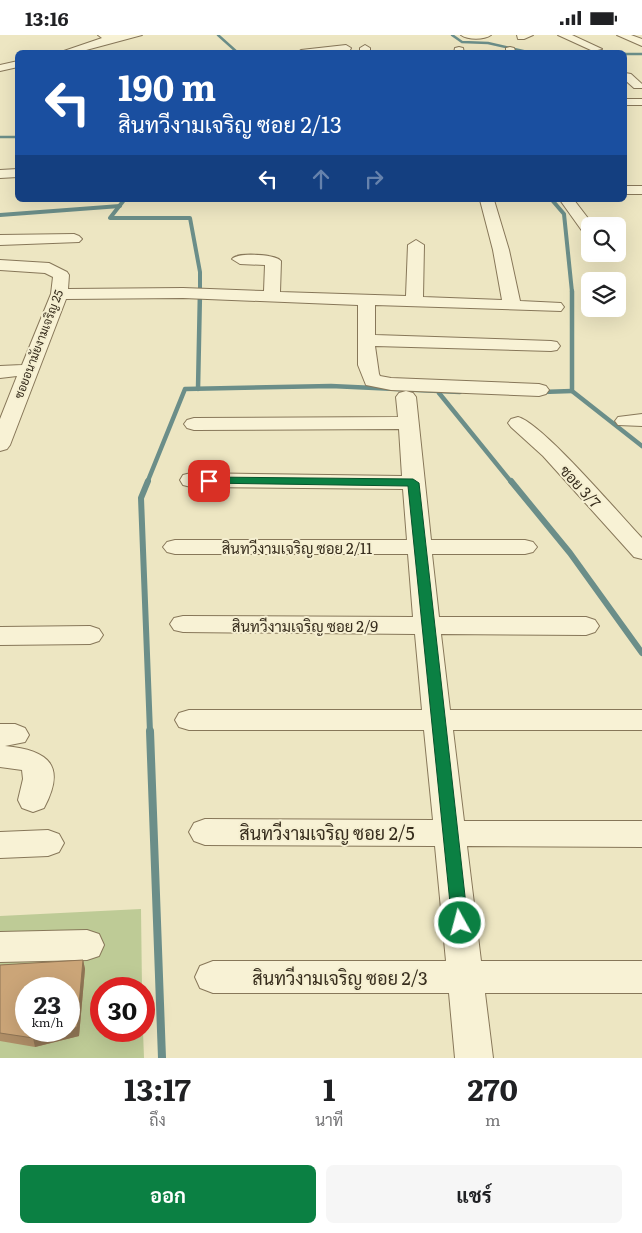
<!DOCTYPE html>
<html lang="th">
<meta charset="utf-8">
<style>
:root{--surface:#fff;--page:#f6f6f6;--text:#202124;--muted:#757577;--accent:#0b8043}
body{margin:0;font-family:Literata,Sarabun,serif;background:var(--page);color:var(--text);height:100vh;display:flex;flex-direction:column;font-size:19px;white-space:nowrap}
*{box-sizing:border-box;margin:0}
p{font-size:16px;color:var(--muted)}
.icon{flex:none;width:28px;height:28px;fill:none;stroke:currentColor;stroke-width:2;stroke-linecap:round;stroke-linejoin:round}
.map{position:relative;height:1023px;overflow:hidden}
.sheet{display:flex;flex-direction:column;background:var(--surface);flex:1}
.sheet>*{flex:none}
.top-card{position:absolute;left:15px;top:15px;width:612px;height:152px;border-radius:8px;box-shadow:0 5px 20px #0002;background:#1a4fa0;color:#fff;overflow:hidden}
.tools{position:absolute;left:581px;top:182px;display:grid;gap:10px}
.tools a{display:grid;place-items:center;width:45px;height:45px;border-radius:8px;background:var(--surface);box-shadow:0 5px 20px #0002;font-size:25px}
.speed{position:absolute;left:15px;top:942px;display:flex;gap:10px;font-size:25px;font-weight:700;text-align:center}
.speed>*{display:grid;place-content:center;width:65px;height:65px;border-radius:50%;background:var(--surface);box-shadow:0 5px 20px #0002;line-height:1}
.speed small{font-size:12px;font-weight:400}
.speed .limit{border:8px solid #d22;background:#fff;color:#111}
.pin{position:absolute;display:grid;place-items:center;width:42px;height:42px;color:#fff;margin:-21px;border-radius:10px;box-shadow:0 2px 8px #0006}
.me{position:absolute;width:55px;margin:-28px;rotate:353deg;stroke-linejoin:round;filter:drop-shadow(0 0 4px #0008)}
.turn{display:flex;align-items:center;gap:18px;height:105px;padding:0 20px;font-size:22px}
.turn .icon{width:65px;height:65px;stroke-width:2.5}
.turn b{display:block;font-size:35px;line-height:42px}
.lanes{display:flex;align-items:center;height:48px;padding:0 20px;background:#0003;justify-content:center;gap:25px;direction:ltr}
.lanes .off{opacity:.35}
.eta{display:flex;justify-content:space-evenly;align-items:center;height:85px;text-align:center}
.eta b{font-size:30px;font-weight:700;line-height:35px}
.button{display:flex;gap:10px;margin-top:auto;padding:10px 20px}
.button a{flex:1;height:58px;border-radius:8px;background:var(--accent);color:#fff;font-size:20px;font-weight:700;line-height:58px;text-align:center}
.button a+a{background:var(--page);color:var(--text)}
.status{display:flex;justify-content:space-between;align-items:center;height:35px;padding:0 25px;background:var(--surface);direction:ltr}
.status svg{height:14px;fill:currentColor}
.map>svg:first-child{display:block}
.green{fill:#becb96;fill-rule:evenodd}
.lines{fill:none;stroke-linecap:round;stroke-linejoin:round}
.stream-far4{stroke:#6b8e89;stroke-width:2.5}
.stream-far3{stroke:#6b8e89;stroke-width:4}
.stream-far2{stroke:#6b8e89;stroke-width:4.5}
.stream-far1{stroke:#6b8e89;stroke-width:6}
.stream{stroke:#6b8e89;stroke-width:8}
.minor-casing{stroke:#877759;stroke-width:2}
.minor{fill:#f8f2d5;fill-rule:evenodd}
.wall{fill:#af8e67}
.shaded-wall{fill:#8e7454}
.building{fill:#cba578;stroke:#8e7454}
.route{fill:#0b8043;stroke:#07532c}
.labels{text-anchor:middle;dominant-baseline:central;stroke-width:4;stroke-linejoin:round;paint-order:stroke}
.far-street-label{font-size:12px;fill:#372d1d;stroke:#f5efd1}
.street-label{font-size:15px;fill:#372d1d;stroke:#f5efd1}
.near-street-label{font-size:18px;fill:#372d1d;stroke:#f5efd1}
</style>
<div class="status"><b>13:16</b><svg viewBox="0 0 49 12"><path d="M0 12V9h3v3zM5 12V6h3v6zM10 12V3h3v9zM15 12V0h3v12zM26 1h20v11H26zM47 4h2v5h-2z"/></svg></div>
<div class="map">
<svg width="642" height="1023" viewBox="0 0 642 1023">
<rect width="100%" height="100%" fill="#ede6c2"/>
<!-- green -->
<path class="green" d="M 141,874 L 142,954 L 101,954 L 101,996 L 143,996 L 144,1023 L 0,1023 L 0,881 ZM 26,954 L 69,954 L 69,996 L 26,996 Z"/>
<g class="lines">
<!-- stream-far4 -->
<g class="stream-far4">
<path d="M 218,0 L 238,18"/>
<path d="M 452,0 L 462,7 L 488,8 L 532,18"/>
<path d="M 625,19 L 642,19"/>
<path d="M 0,102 L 18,102"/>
</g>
<!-- stream-far3 -->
<g class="stream-far3">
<path d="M 124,165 L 110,183 L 190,183 L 200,237 L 200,257"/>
<path d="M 552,165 L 564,179 L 572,257"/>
<path d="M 0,180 L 120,171"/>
</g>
<!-- stream-far2 -->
<g class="stream-far2">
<path d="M 572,256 L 572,356 L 642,411"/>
<path d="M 198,354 L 200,256"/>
<path d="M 542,357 L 572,356"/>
<path d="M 439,358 L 512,448"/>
<path d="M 147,448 L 185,354 L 331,351 L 460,357"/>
</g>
<!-- stream-far1 -->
<g class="stream-far1">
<path d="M 148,446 L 141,463 L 150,697"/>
<path d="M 511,446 L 570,518 L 642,618"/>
</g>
<!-- stream -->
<path class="stream" d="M 150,696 L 162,1023"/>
<defs>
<g id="minor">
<path d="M 98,0 L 142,0 L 75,18 L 58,18 L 102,3 Z"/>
<path d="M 461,0 L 491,0 C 484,5 468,5 461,0 Z"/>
<path d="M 517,0 L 533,0 L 524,4 L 518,4 Z"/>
<path d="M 558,0 L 572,0 L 602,14 L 593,16 Z"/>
<path d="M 617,0 L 631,0 L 642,4 L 642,11 Z"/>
<path d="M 346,10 L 351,13 L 350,15 L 296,18 L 301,15 Z"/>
<path d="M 365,10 L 370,13 L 370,18 L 360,18 L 360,13 Z"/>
<path d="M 459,12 L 463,13 L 464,18 L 454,18 L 455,13 Z"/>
<path d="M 510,12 L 514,13 L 516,18 L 506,18 L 506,13 Z"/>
<path d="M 18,26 L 18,32 L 0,36 L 0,30 Z"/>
<path d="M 625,38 L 631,39 L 642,49 L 642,53 L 634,53 L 625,45 Z"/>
<rect x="625" y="64" width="17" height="6"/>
<path d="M 18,134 L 18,142 L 0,143 L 0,135 Z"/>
<rect x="625" y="151" width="17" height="8"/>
<path d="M 480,165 L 494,165 L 509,215 L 520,266 L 561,268 L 564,272 L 561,276 L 375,270 L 375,300 L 551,306 L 557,307 L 560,311 L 557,315 L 551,316 L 375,311 L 379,339 L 380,341 L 391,343 L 539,349 L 546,351 L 549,355 L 546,359 L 539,361 L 391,355 L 366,350 L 358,330 L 358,270 L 183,263 L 66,264 L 10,410 L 7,414 L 0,416 L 0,384 L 17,341 L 0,343 L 0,331 L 22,330 L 51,259 L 53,242 L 45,238 L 0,235 L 0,225 L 49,228 L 67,237 L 69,240 L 68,254 L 183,253 L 264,256 L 265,230 L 240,229 L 232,224 C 237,217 276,219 281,226 L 280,257 L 406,261 L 408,210 L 416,205 L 424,210 L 423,262 L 502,265 L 493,215 Z"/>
<path d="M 560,165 L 574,165 L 594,191 L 590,191 L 590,202 L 585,200 Z"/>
<path d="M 74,199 L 79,201 L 82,204 L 79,207 L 0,210 L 0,200 Z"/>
<path d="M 406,356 L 413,358 L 416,362 L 431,505 L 525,505 L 533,507 L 537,512 L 533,517 L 525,519 L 432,519 L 439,582 L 586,582 L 595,585 L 599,591 L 595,597 L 586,600 L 441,599 L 450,675 L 642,675 L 642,695 L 453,695 L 464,786 L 642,786 L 642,812 L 467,811 L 481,926 L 642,926 L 642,958 L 485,958 L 493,1023 L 455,1023 L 449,958 L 213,958 L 200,953 L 195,942 L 200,931 L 213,926 L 446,926 L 435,811 L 205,810 L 194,806 L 189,797 L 194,788 L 205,784 L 433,785 L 424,695 L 189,695 L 179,692 L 175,685 L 179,678 L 189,675 L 422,675 L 415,599 L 183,597 L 174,595 L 170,589 L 174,583 L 183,581 L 413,582 L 408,519 L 175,519 L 167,517 L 163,512 L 167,507 L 175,505 L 407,505 L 403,454 L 191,452 L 183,450 L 180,445 L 183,440 L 191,438 L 402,441 L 399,394 L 194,395 L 187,393 L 184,389 L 187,385 L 194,383 L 398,382 L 396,362 L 399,358 Z"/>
<path d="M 642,379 L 642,391 L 618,390 L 615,386 L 618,382 Z"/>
<path d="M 518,382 C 542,388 620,480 642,503 L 642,524 L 634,522 L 543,421 L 511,392 L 508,388 L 511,384 Z"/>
<path d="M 90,591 L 99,594 L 103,600 L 99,606 L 90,609 L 0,610 L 0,592 Z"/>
<path d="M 0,689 L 15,689 L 25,693 L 29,700 L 25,707 L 5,711 C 48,715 67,730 44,773 L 33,777 L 22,773 L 18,765 L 23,744 L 22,735 L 0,732 Z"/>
<path d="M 48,795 L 59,799 L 64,808 L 59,817 L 48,821 L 0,823 L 0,797 Z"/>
<path d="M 87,895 L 99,899 L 104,910 L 99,921 L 87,925 L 0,927 L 0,897 Z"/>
</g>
</defs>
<!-- minor casing -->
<use href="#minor" class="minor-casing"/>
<!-- minor -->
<use href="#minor" class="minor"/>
</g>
<!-- wall -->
<path class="wall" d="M 83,925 L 85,934 L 79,1001 L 35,1012 L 0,1006 L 0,930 Z"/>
<!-- shaded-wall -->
<path class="shaded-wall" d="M 83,925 L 85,934 L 79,1001 L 35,1012 L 33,1003 L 60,996 L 69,996 Z"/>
<!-- building -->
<path class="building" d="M 83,925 L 77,992 L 69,994 L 69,954 L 26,954 L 26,996 L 60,996 L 33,1003 L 0,998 L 0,930 Z"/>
<!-- route -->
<path class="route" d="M 209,442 L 413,444 L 419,448 L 468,888 L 466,893 L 460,895 L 454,893 L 452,888 L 408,451 L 205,448 L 204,446 Z"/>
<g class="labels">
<!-- far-street labels -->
<g class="far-street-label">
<text transform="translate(38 309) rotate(-69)">ซอยอนามัยงามเจริญ 25</text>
</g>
<!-- street labels -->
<g class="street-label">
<text transform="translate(581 451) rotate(47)">ซอย 3/7</text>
<text x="297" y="512">สินทวีงามเจริญ ซอย 2/11</text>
<text x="305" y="590">สินทวีงามเจริญ ซอย 2/9</text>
</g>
<!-- near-street labels -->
<g class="near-street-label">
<text x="327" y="797">สินทวีงามเจริญ ซอย 2/5</text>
<text x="340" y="942">สินทวีงามเจริญ ซอย 2/3</text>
</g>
</g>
</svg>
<div class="tools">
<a><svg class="icon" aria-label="search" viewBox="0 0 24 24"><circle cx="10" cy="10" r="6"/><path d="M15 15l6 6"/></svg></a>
<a><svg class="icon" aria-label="layers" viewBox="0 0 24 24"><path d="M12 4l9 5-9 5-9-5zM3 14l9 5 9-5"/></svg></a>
</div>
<div class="speed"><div>23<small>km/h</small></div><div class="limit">30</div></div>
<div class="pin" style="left:209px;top:446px;background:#d93025"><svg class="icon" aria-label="arrive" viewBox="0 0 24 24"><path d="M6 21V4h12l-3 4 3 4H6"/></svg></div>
<svg class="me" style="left:460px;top:888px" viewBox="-20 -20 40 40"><circle r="17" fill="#0b8043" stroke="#fff" stroke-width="3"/><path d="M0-11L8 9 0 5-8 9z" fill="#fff"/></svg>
<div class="top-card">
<div class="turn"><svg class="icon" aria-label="left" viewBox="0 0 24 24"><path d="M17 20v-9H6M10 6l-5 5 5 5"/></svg><div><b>190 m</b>สินทวีงามเจริญ ซอย 2/13</div></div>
<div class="lanes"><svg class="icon" aria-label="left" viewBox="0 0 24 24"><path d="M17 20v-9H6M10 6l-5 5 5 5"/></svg><svg class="icon off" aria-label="ahead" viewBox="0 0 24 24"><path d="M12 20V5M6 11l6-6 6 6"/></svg><svg class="icon off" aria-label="right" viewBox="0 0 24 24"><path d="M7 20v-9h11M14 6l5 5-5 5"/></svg></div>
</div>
</div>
<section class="sheet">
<div class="eta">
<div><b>13:17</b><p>ถึง</p></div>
<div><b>1</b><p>นาที</p></div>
<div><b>270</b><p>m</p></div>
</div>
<div class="button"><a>ออก</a><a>แชร์</a></div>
</section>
